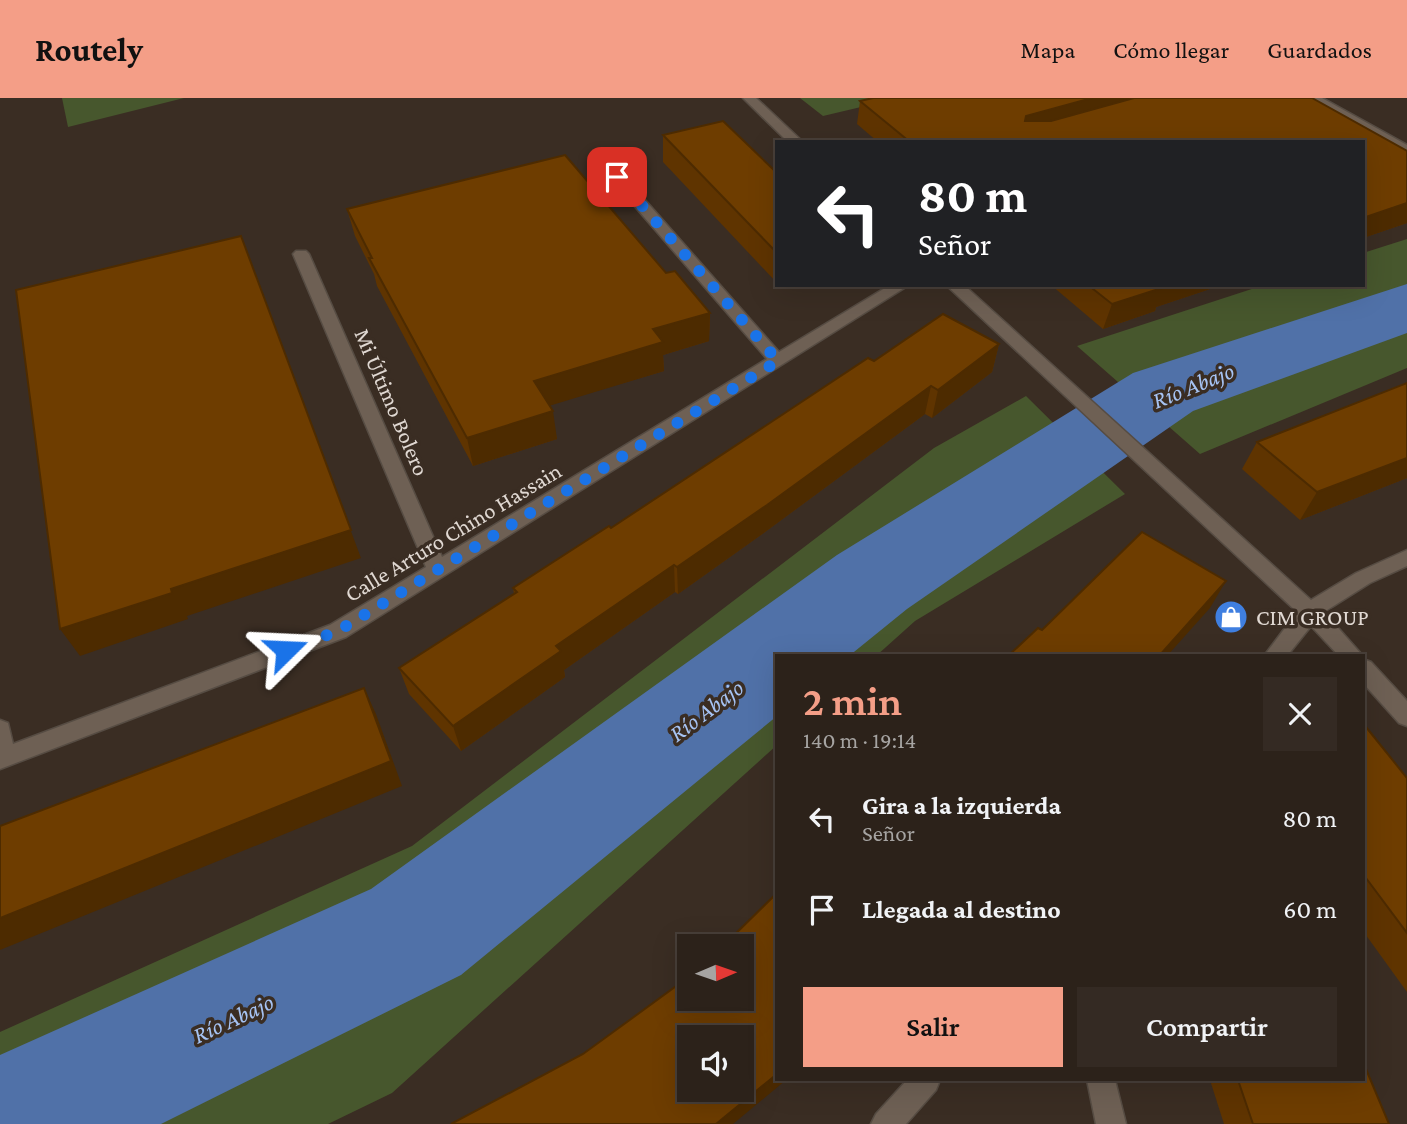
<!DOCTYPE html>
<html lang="es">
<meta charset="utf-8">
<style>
:root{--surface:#2c221a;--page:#342a23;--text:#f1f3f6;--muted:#a6a4a2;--line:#483f39;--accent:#f49e87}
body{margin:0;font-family:"Crimson Pro",serif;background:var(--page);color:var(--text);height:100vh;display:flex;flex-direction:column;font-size:26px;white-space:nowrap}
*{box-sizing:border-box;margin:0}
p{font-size:23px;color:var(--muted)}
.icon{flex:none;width:38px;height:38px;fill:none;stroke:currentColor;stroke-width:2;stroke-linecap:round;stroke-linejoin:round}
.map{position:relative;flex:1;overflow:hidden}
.details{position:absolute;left:775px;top:556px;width:590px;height:427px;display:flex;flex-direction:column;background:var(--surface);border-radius:0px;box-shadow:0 7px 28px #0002,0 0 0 2px var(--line)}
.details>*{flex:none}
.top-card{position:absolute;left:775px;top:42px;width:590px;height:147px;border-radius:0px;box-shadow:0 7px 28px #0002,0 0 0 2px var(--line);background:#202124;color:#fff;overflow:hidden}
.needle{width:46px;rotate:88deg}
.tools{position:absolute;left:677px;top:836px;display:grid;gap:14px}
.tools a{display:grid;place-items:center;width:77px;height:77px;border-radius:0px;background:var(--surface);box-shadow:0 7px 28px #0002,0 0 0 2px var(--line);font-size:35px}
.pin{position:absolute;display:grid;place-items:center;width:60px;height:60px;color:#fff;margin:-30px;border-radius:14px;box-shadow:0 4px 10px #0006}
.me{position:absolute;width:77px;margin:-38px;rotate:69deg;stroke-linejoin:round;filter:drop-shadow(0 0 5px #0008)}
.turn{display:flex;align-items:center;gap:24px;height:147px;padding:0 28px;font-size:32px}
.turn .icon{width:91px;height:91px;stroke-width:2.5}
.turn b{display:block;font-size:49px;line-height:60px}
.round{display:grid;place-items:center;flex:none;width:74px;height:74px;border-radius:0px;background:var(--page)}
.headline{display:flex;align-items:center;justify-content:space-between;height:119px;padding:0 28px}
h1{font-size:42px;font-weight:600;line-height:52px;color:var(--accent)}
.primary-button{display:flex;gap:14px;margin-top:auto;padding:14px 28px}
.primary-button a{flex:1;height:80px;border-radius:0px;background:var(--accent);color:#111;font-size:28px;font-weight:600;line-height:80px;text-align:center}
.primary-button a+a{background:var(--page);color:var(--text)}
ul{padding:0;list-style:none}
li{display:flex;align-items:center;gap:21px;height:91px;padding:0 28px}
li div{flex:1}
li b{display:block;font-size:26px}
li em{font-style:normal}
header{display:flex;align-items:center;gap:42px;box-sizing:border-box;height:98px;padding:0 35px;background:var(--accent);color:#111}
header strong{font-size:33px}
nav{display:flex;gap:38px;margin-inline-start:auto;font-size:24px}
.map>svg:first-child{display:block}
.green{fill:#47572d}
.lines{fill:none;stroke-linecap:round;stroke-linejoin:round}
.river{fill:#5071a8;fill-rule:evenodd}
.minor-casing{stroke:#564c43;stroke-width:3}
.minor{fill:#6e6054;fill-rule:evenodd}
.wall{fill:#5f3400}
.shaded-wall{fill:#4d2b00}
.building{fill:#6e3d00;stroke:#4d2b00;stroke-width:2;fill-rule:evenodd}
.route{stroke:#1a73e8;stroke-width:12;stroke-dasharray:0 21.6}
.labels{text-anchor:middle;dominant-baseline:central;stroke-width:7;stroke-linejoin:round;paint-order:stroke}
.street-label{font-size:23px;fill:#e0d8d2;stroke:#3a2d23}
.poi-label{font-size:23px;fill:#e0d8d2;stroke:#3a2d23;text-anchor:start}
.water-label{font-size:24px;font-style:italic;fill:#a6c3f3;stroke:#3a2d23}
</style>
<header>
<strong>Routely</strong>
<nav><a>Mapa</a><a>Cómo llegar</a><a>Guardados</a></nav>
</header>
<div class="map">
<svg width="1407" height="1026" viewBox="0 0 1407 1026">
<rect width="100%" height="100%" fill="#3a2d23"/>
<!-- green -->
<g class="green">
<path d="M 62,0 L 184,0 L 68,29 Z"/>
<path d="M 800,0 L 899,0 L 823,18 Z"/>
<path d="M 1407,141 L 1407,270 L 1200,356 L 1077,248 L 1264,187 L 1363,187 L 1363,155 Z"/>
<path d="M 1026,298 L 1125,396 L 915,523 L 876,558 L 777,558 L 777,647 L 392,995 L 328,1026 L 0,1026 L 0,934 L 412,748 L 934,350 Z"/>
</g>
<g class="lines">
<!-- river -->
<path class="river" d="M 1407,186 L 1407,235 L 1193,313 L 907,511 L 849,558 L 777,558 L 777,618 L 461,877 L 161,1026 L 0,1026 L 0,957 L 371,791 L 837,457 L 1133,275 Z"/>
<defs>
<g id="minor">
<path d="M 743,0 L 756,0 L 803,44 L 788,44 Z"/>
<path d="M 1307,0 L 1322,0 L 1407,47 L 1407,56 Z"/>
<path d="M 617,75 L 622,76 L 779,254 L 890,187 L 909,187 L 346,539 L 0,671 L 0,622 L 8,625 L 13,646 L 330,527 L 426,469 L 293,156 L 296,153 L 306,153 L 309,156 L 442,459 L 767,261 L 612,82 L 612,76 Z"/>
<path d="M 946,187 L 964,187 L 1311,502 L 1356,475 L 1407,452 L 1407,468 L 1370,485 L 1324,514 L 1363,558 L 1339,558 L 1311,528 L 1287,558 L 1264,558 L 1297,514 Z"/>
<path d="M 1363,561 L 1371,564 L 1407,603 L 1407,628 L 1399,625 L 1363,585 Z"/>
<path d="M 907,982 L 940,982 L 936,992 L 906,1026 L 871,1026 L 876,1016 Z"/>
<path d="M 1087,982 L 1115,982 L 1126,1026 L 1096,1026 Z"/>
</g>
</defs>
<!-- minor casing -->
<use href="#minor" class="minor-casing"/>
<!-- minor -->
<use href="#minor" class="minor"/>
</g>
<!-- wall -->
<g class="wall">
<path d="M 873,0 L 1312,0 L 1407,53 L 1407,125 L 1363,140 L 1363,44 L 878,44 L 857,26 L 860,3 Z"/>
<path d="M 663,37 L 777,75 L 777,185 L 663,64 Z"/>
<path d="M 347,111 L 666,175 L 710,215 L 709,243 L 663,257 L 664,273 L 549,307 L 557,341 L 473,368 L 377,188 L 374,176 L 355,138 Z"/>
<path d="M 1051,187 L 1222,187 L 1156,209 L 1155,213 L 1103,231 Z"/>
<path d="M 999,246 L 992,274 L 932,320 L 925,316 L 765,434 L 678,496 L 675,494 L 564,572 L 565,579 L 461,653 L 409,596 L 399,570 L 514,496 L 513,490 L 611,430 L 874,263 Z"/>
<path d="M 1407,285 L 1407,380 L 1300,422 L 1242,371 L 1257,344 Z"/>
<path d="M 1363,630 L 1407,680 L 1407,894 L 1363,833 Z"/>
<path d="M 1210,982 L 1363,982 L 1389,1026 L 1224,1026 Z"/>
</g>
<!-- shaded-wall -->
<g class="shaded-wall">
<path d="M 1092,0 L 1167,0 L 1020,41 L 1026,18 Z"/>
<path d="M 1407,105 L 1407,125 L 1363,140 L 1363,120 Z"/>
<path d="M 241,138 L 361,460 L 187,518 L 188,521 L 80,558 L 60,531 L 171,491 Z"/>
<path d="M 1161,187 L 1222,187 L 1156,209 L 1155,213 L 1103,231 L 1112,206 Z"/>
<path d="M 710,215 L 709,243 L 663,257 L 664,273 L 539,311 L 534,283 L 653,231 Z"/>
<path d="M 999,246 L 992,274 L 932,320 L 938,292 Z"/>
<path d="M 931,288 L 925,316 L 765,434 L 678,496 L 677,469 Z"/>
<path d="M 553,313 L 557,341 L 473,368 L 467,340 Z"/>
<path d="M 1407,360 L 1407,380 L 1300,422 L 1317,394 Z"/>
<path d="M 674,467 L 675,494 L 564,572 L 565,579 L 461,653 L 453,628 L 556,548 Z"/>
<path d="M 1226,483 L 1210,510 L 1167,558 L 1159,558 Z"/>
<path d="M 364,590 L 376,616 L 402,688 L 0,852 L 0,820 Z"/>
<path d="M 777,976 L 777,982 L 786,982 L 733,1026 L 716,1026 Z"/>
</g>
<!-- building -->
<g class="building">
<path d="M 873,0 L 1092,0 L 1026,18 L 1025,23 L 1051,23 L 1134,0 L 1312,0 L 1407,53 L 1407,105 L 1363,120 L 1363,44 L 910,44 L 860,3 Z"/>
<path d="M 723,23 L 777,75 L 777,155 L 663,37 Z"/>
<path d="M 565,57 L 666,175 L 675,173 L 710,215 L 653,231 L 663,244 L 534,283 L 553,313 L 467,340 L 369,160 L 372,160 L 347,111 Z"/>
<path d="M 241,138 L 351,432 L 171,491 L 172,495 L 60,531 L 16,192 Z"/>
<path d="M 1088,187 L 1163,187 L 1165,189 L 1112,206 Z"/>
<path d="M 943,216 L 999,246 L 938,292 L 931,288 L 767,407 L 677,469 L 674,467 L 556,548 L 561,553 L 453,628 L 399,570 L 517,494 L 513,490 L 609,428 L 611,430 L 868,260 L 874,263 Z"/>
<path d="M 1407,285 L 1407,360 L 1317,394 L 1257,344 Z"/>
<path d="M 1142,434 L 1226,483 L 1159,558 L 1008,558 L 1038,530 L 1042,532 Z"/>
<path d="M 364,590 L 391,663 L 0,820 L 0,728 Z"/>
<path d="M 1366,629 L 1407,680 L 1407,835 L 1363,776 L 1363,630 Z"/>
<path d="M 777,795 L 777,976 L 716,1026 L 451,1026 L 583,956 L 690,878 L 690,901 L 742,901 L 742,849 L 722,849 ZM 690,940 L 742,940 L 742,992 L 690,992 Z"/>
<path d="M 1363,964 L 1389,1026 L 1253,1026 L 1238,982 L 1363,982 Z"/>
</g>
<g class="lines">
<!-- route -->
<path class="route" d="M 286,552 L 338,533 L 778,263 L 617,79"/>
</g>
<!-- icons -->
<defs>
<symbol id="shop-disc" viewBox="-11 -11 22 22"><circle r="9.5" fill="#3f7fe0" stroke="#3a2d23"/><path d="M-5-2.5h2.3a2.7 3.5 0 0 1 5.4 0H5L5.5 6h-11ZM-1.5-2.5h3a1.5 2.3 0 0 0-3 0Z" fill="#fff"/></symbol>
</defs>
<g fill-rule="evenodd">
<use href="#shop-disc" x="1212" y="500" width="38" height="38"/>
</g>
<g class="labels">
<!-- street labels -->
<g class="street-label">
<text transform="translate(392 304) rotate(67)">Mi Último Bolero</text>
<text transform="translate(453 434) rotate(-31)">Calle Arturo Chino Hassain</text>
</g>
<!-- poi labels -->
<g class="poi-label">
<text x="1256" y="519">CIM GROUP</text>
</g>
<!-- water labels -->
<g class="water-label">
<text transform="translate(1193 287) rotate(-22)">Río Abajo</text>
<text transform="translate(706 612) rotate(-37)">Río Abajo</text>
<text transform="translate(233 920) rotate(-25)">Río Abajo</text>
</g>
</g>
</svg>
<div class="tools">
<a><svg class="needle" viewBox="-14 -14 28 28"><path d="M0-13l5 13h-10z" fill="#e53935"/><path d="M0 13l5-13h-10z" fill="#a6a4a2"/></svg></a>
<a><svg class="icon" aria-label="sound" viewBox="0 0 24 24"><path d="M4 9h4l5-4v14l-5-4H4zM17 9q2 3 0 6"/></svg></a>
</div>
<div class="pin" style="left:617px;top:79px;background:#d93025"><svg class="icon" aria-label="arrive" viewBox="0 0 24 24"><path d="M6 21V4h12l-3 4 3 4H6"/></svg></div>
<svg class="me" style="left:286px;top:552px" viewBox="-20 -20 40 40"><path d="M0-17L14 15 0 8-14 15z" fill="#1a73e8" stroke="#fff" stroke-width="4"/></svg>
<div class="top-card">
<div class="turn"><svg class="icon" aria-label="left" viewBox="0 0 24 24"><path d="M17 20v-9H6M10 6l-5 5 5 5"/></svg><div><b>80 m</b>Señor</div></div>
</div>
<section class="details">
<div class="headline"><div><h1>2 min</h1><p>140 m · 19:14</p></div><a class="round"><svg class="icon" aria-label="close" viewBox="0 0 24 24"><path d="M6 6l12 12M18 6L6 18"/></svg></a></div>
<ul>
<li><svg class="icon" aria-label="left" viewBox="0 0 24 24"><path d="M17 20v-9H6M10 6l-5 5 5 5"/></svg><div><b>Gira a la izquierda</b><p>Señor</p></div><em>80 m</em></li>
<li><svg class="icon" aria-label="arrive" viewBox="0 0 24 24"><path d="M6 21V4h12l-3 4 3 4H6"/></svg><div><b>Llegada al destino</b></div><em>60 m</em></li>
</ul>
<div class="primary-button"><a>Salir</a><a>Compartir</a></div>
</section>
</div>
